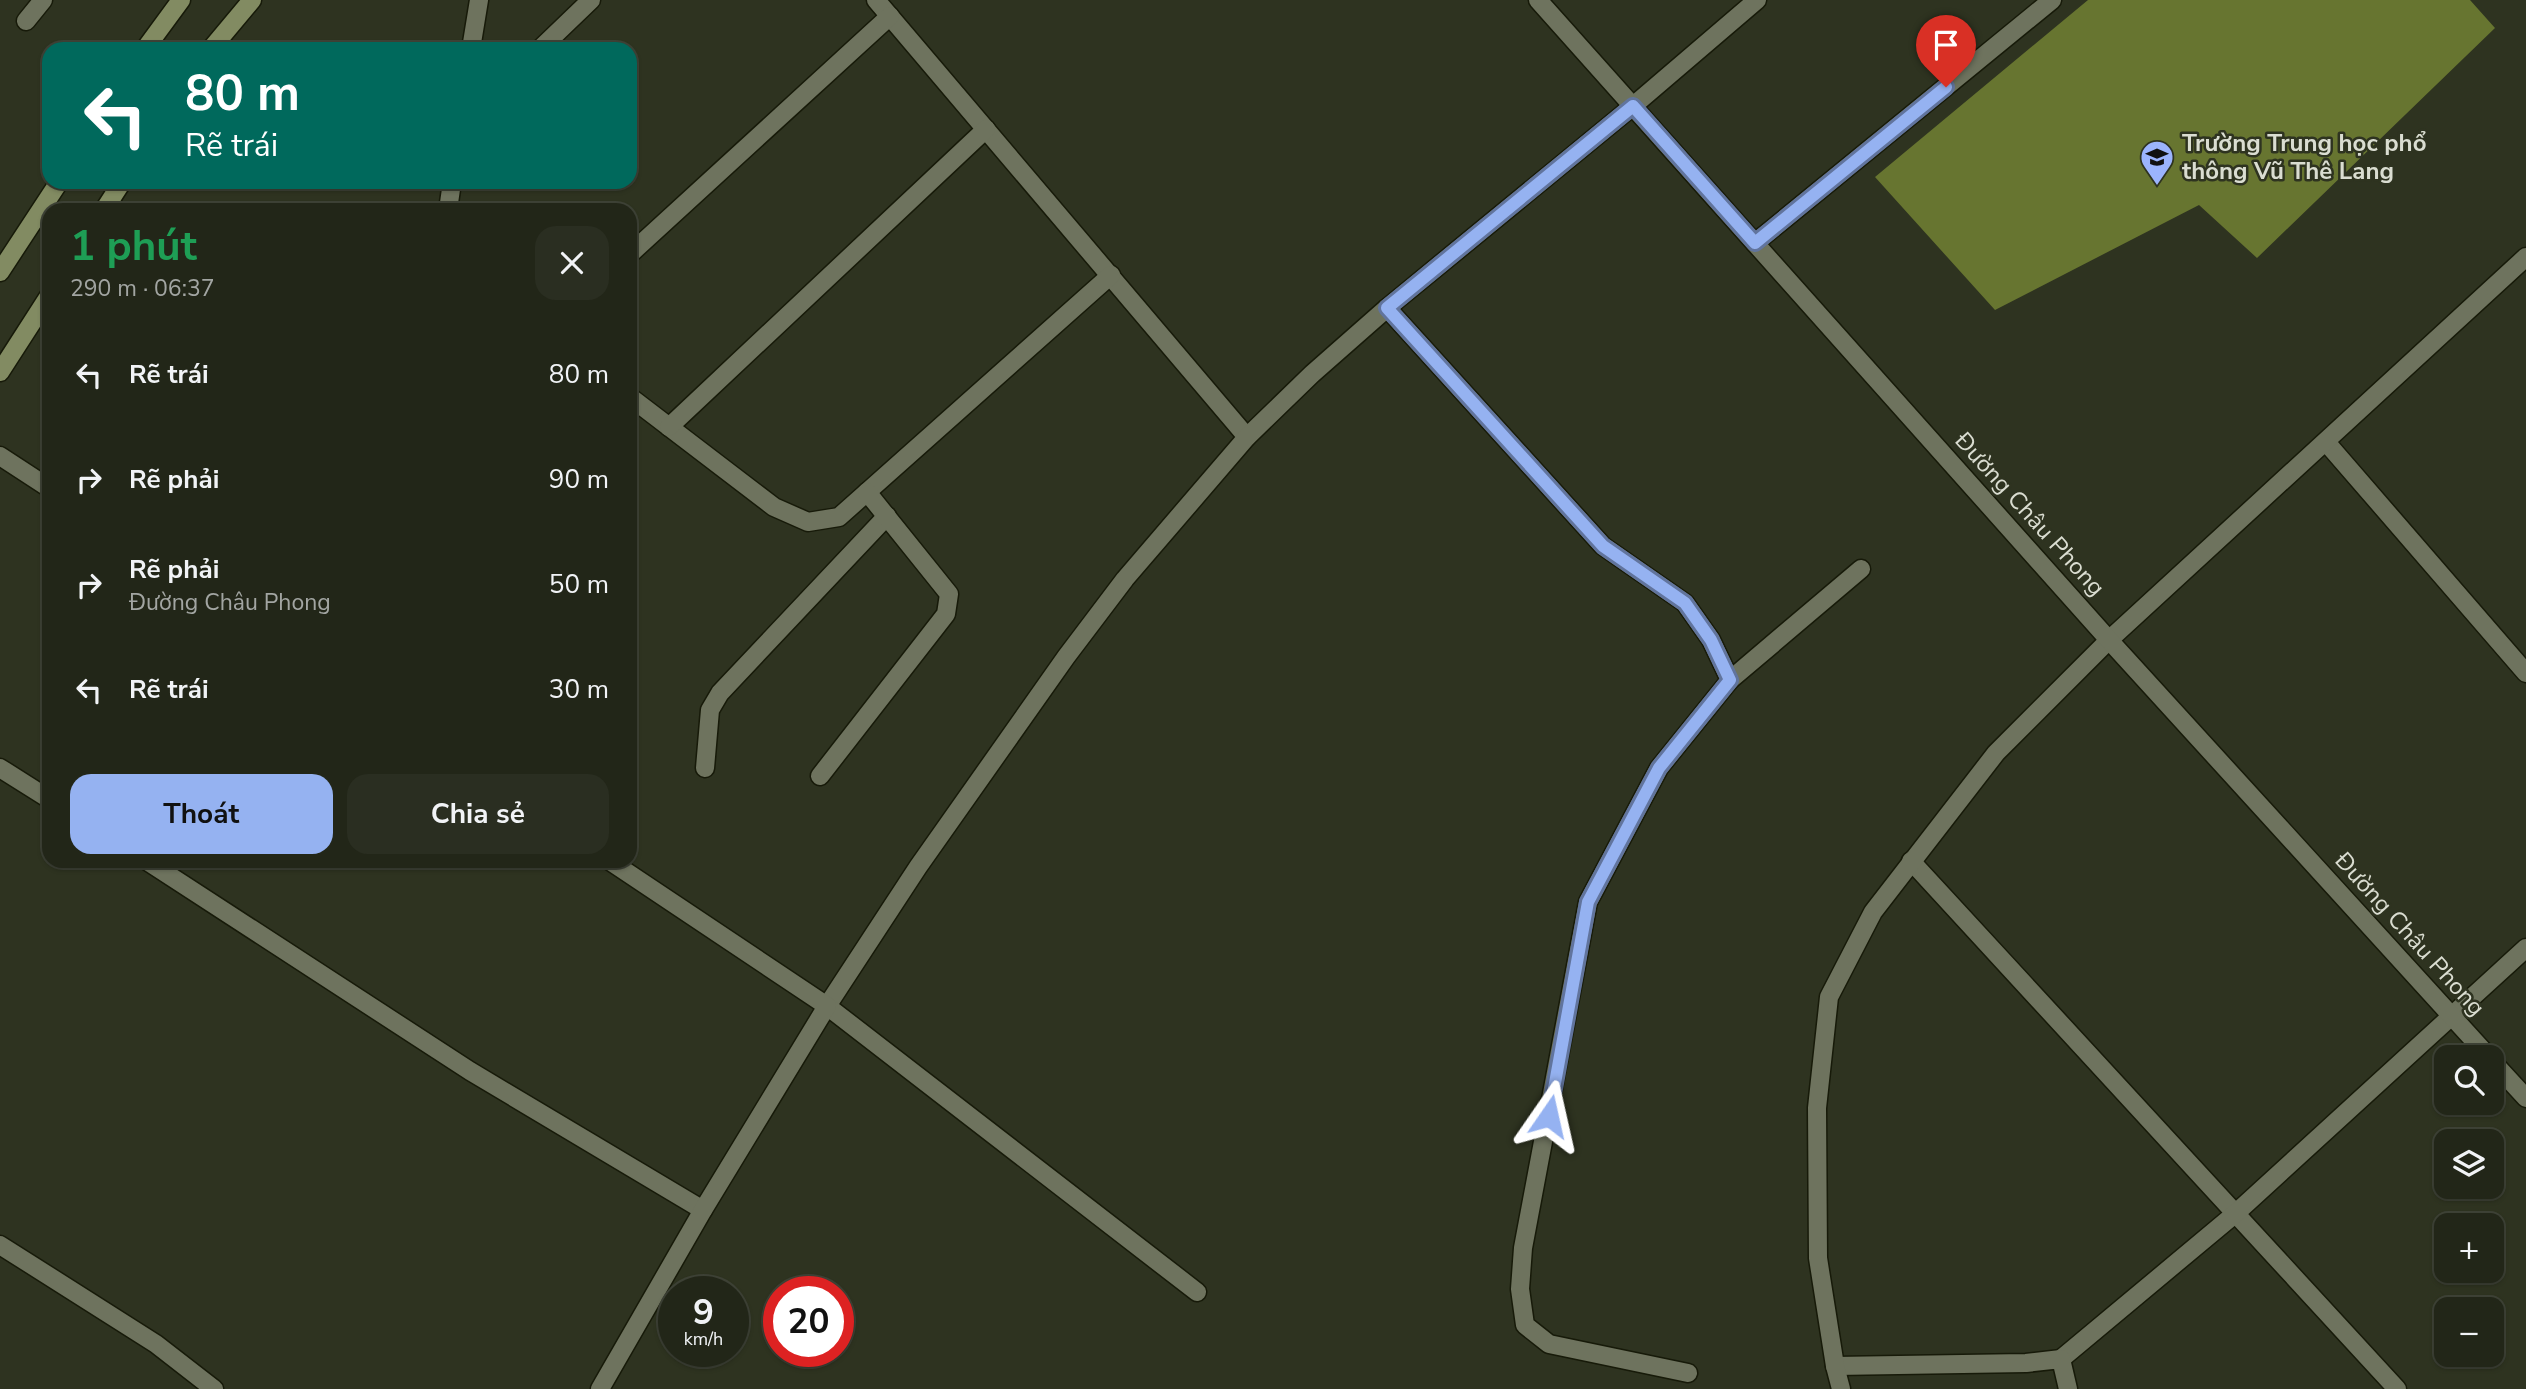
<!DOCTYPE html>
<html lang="vi">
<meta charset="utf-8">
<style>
:root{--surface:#222618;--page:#2a2e21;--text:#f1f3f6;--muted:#a2a5a2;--line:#3f4337;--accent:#95b2f1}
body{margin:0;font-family:"Nunito Sans",sans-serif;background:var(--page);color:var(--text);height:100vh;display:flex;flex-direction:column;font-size:26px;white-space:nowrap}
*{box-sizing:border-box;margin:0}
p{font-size:23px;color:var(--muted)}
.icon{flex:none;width:38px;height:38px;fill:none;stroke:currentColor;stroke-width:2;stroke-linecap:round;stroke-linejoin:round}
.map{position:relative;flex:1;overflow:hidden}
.side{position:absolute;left:42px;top:203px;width:595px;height:665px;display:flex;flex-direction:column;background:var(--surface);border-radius:21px;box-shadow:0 2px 5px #0004,0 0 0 2px var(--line)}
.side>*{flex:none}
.top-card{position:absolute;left:42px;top:42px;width:595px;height:147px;border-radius:21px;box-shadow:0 2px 5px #0004,0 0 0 2px var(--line);background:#00695c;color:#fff;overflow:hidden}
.fabs{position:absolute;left:2434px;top:1045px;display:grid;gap:14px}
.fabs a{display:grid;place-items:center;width:70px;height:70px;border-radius:14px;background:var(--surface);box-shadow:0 2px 5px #0004,0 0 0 2px var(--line);font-size:35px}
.speed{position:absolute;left:658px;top:1276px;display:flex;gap:14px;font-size:35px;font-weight:700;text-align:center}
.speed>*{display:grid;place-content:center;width:91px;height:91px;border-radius:50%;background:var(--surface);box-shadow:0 2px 5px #0004,0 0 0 2px var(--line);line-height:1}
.speed small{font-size:18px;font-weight:400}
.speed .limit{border:10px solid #d22;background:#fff;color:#111}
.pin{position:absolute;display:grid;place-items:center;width:60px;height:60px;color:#fff;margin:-72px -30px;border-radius:50% 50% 50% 0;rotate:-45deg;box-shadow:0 0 7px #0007}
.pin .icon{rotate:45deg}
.me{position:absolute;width:77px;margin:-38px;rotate:11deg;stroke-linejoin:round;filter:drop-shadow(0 0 5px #0008)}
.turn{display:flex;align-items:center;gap:24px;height:147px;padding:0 28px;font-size:32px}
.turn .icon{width:91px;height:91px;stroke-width:2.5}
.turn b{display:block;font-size:49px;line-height:60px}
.round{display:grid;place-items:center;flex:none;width:74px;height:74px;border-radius:21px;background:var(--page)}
.overview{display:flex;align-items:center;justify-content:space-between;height:119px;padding:0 28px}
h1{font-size:42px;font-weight:700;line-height:52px;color:#1e9e55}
.button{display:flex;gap:14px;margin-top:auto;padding:14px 28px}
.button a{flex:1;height:80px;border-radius:21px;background:var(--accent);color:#111;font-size:28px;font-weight:700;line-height:80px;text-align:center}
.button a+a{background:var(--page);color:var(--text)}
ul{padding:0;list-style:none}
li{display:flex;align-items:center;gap:21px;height:105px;padding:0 28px}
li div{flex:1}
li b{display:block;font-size:26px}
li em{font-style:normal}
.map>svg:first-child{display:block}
.water{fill:#677530}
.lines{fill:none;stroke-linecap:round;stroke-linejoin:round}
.service-casing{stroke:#171a09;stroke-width:21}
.minor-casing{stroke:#171a09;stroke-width:21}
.tertiary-casing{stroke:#171a09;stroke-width:21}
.secondary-casing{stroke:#171a09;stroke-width:21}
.service{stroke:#6e735e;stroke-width:18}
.minor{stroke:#6e735e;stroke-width:18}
.tertiary{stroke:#6e735e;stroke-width:18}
.secondary{stroke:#828b62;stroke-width:18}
.route-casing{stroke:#61749d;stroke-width:18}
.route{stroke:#95b2f1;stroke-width:12}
.labels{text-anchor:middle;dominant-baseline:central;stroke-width:5;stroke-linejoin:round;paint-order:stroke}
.poi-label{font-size:24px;font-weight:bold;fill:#daddd1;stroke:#2e3320;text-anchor:start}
.street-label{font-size:24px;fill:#daddd1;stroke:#2e3320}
</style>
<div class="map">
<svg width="2526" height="1389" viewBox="0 0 2526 1389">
<rect width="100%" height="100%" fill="#2e3320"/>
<!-- water -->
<path class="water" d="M 2088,0 L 2470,0 L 2495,28 L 2257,258 L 2199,205 L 1995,310 L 1875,177 Z"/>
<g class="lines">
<defs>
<g id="service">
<path d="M 876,0 L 1247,437"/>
<path d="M 26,21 L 43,0"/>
<path d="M 471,49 L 479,0"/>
<path d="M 540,49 L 591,0"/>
<path d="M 448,210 L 452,182"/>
<path d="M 1755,243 L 2052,0"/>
<path d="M 630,254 L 890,16"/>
<path d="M 1387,308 L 1603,546 L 1685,603 L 1711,640 L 1730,680 L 1659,768 L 1588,902 L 1523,1248 L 1520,1289 L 1525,1325 L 1549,1344 L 1688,1373"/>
<path d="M 630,397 L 774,507 L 808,522 L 839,517 L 1111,275"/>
<path d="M 669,427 L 986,129"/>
<path d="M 1730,680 L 1861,569"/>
<path d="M 705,768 L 710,710 L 720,693 L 887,516"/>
<path d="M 820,776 L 946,614 L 949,594 L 867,492"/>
<path d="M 827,1006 L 918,867 L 1066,657 L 1125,579 L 1247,437 L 1312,374 L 1387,308 L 1633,106"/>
</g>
<g id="minor">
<path d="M 1633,106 L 1757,0"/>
<path d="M 2326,442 L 2526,673"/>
<path d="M 0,456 L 49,488"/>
<path d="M 0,768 L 49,799"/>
<path d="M 147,861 L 470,1071 L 703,1210"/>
<path d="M 1911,861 L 2397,1389"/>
<path d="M 827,1006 L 1197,1292"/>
<path d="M 0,1245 L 156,1344 L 214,1389"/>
<path d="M 2061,1359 L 2236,1213 L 2526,948"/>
<path d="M 1835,1366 L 2026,1363 L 2061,1359 L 2068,1389"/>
<path d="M 600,1389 L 703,1210 L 827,1006 L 610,861"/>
<path d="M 1841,1389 L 1835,1366 L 1818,1258 L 1817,1108 L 1829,997 L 1873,912 L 1996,753 L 2109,640 L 2526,257"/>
</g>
<g id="tertiary">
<path d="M 1538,0 L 2109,640 L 2489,1057"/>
<path d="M 2492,1061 L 2526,1098"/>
</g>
<g id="secondary">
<path d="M 145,49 L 181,0"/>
<path d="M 211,49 L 252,0"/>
<path d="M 104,210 L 122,182"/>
<path d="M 0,272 L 59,182"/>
<path d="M 0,372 L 49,296"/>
</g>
</defs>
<!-- service casing -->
<use href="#service" class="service-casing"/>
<!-- minor casing -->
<use href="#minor" class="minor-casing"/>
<!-- tertiary casing -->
<use href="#tertiary" class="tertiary-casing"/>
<!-- secondary casing -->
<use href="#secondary" class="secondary-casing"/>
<!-- service -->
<use href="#service" class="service"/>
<!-- minor -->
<use href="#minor" class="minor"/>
<!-- tertiary -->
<use href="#tertiary" class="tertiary"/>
<!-- secondary -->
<use href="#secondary" class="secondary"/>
</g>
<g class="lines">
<defs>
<path id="route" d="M 1549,1116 L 1588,902 L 1659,768 L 1730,680 L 1711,640 L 1685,603 L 1603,546 L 1387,308 L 1633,106 L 1755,243 L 1946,87"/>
</defs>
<!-- route casing -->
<use href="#route" class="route-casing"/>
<!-- route -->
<use href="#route" class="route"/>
</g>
<!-- icons -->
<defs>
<symbol id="school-pin" viewBox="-11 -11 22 30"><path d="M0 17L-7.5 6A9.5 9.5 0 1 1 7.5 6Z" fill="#9bb4fd" stroke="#2e3320"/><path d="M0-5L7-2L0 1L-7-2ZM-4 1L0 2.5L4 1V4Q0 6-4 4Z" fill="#111"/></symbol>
</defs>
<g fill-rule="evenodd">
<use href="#school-pin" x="2138" y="138" width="38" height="52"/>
</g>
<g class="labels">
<!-- poi labels -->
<g class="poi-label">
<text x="2182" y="143">Trường Trung học phổ<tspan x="2182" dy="28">thông Vũ Thê Lang</tspan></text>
</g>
<!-- street labels -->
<g class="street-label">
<text transform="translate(2030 514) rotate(48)">Đường Châu Phong</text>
<text transform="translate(2410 934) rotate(48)">Đường Châu Phong</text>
</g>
</g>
</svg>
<div class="fabs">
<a><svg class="icon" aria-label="search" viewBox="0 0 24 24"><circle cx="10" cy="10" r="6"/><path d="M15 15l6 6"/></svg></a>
<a><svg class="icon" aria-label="layers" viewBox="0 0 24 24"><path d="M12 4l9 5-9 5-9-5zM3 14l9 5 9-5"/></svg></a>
<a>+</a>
<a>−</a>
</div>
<div class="speed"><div>9<small>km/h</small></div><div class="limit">20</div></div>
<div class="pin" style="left:1946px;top:87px;background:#d93025"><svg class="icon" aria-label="arrive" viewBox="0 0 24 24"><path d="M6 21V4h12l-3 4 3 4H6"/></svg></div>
<svg class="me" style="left:1549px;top:1116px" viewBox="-20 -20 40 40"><path d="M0-17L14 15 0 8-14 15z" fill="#95b2f1" stroke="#fff" stroke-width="4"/></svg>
<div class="top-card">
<div class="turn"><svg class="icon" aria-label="left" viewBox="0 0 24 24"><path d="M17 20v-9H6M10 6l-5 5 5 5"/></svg><div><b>80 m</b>Rẽ trái</div></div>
</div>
<section class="side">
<div class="overview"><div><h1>1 phút</h1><p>290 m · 06:37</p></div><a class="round"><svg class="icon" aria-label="close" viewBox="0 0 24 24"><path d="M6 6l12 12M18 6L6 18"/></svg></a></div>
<ul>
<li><svg class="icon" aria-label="left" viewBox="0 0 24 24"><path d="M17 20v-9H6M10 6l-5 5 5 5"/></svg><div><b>Rẽ trái</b></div><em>80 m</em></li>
<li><svg class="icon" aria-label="right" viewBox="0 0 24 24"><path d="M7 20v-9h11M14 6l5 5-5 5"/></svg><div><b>Rẽ phải</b></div><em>90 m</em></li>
<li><svg class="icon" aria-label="right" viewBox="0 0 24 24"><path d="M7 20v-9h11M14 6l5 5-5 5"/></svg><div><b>Rẽ phải</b><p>Đường Châu Phong</p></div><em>50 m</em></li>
<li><svg class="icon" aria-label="left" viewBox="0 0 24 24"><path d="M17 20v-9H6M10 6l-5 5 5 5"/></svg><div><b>Rẽ trái</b></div><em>30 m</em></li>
</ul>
<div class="button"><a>Thoát</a><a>Chia sẻ</a></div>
</section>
</div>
